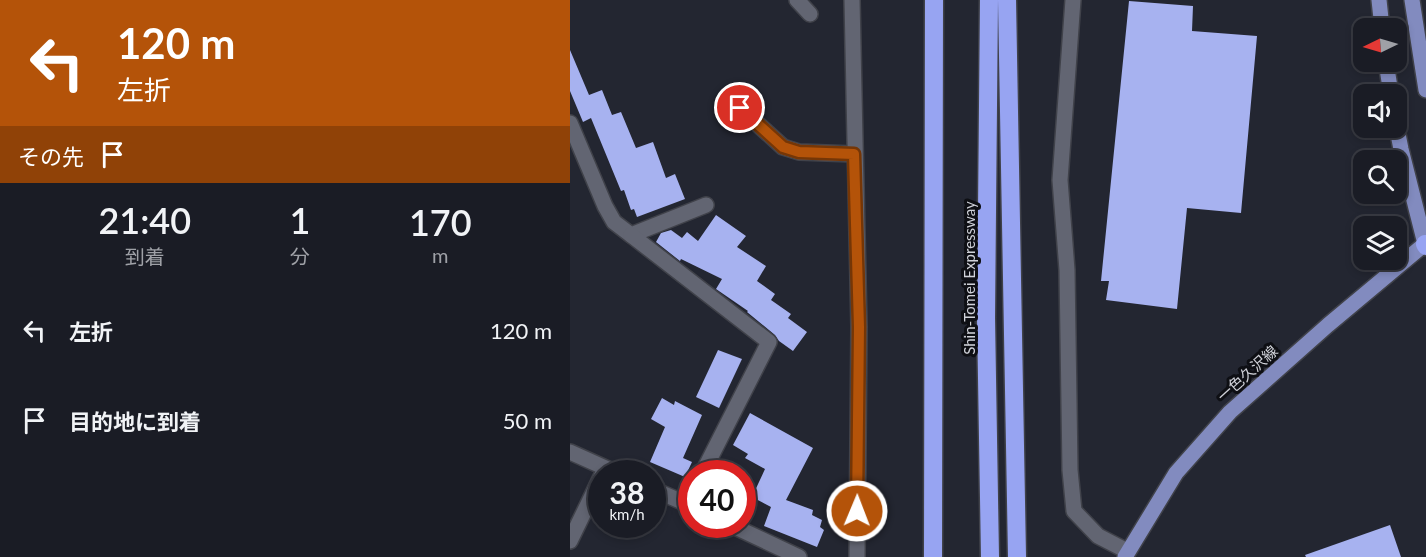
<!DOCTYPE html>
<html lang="ja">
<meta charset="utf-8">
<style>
:root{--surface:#1a1c25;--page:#23252d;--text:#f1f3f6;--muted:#9fa1a7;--line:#383a42}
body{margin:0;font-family:Lato,"Noto Sans JP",sans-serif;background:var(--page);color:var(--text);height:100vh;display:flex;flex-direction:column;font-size:22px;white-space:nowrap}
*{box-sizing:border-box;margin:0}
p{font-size:20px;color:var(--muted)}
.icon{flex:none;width:33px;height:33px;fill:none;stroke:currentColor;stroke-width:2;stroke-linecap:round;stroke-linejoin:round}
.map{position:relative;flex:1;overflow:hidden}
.drawer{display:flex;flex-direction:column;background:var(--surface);width:570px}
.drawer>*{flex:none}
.top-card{background:#b45309;color:#fff;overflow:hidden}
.needle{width:39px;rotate:265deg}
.fabs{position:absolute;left:783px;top:18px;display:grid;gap:12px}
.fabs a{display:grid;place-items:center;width:54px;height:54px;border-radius:12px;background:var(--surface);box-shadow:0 3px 9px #0003,0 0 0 2px var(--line);font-size:30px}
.speed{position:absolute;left:18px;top:460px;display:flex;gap:12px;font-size:30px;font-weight:700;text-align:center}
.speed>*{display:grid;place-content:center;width:78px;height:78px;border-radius:50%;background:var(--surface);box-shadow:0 3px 9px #0003,0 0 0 2px var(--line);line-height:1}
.speed small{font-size:15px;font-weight:400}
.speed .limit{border:9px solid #d22;background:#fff;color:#111}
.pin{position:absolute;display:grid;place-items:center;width:51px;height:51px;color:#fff;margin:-26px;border:3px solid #fff;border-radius:50%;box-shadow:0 2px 6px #0007}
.me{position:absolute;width:66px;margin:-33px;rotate:1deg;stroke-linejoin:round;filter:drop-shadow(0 0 4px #0008)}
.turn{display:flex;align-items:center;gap:21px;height:126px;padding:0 18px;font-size:27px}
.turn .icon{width:78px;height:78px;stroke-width:2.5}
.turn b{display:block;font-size:42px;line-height:51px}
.then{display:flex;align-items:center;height:57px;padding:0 18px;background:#0003;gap:12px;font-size:22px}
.eta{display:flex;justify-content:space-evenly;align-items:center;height:102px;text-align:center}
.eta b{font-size:36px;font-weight:600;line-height:42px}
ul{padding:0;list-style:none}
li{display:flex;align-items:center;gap:18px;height:90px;padding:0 18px}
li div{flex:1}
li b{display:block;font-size:22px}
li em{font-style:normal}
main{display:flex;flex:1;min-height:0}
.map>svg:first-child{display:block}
.building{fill:#a7b2f0}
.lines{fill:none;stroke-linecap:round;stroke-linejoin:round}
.minor-casing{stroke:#40424a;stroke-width:18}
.major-casing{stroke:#40424a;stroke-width:18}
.highway-casing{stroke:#40424a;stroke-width:21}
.minor{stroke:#626572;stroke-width:15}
.major{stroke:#828bbf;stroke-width:15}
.highway{stroke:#97a4f2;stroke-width:18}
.route-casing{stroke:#753606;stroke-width:15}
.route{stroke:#b45309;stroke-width:10}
.labels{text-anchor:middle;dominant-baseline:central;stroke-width:6;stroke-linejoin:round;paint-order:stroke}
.street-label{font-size:15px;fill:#d0d2d9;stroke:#0e0f14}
</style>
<main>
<section class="drawer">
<div class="top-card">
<div class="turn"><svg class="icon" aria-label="left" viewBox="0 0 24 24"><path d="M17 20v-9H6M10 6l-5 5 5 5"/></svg><div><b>120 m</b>左折</div></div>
<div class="then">その先<svg class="icon" aria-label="arrive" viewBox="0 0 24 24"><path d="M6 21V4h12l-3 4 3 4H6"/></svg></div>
</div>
<div class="eta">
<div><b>21:40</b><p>到着</p></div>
<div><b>1</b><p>分</p></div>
<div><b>170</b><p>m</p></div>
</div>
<ul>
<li><svg class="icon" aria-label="left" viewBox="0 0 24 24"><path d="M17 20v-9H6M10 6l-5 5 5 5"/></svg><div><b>左折</b></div><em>120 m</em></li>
<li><svg class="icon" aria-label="arrive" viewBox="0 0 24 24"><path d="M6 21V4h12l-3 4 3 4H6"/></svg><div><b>目的地に到着</b></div><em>50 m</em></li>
</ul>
</section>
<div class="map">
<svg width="856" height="557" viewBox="0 0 856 557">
<rect width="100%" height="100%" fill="#232631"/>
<!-- building -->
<g class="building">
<path d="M 559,1 L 623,6 L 622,31 L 687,36 L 671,213 L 617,208 L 607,309 L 536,300 L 539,281 L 531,281 Z"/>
<path d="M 0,50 L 19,95 L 32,90 L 42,115 L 51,112 L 66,148 L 83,142 L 96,178 L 105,174 L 115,199 L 67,217 L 64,209 L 61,210 L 54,190 L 51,191 L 21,118 L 13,122 L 0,91 Z"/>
<path d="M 146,215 L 176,236 L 167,247 L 196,266 L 187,281 L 205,294 L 201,300 L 221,314 L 218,318 L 237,332 L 223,351 L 209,341 L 205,335 L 177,312 L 178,311 L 146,289 L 152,279 L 111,259 L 110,261 L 86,242 L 91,233 L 101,230 L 112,238 L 117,232 L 128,241 Z"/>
<path d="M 148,350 L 172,359 L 149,408 L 126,397 Z"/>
<path d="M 92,398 L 104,405 L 105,401 L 132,415 L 113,458 L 122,462 L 115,477 L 80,462 L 95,427 L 81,419 Z"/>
<path d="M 180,413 L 243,448 L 216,500 L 243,510 L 242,515 L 252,520 L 250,527 L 254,530 L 247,547 L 194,526 L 201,507 L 182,497 L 195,469 L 175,458 L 178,454 L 163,445 Z"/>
<path d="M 820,525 L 831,557 L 736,557 L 735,555 Z"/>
</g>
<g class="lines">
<defs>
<g id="minor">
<path d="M 227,0 L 240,14"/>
<path d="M 282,0 L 289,327 L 287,557"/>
<path d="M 503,0 L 490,180 L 497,270 L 500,470 L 504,511 L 528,536 L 557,551"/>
<path d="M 170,108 L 213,147 L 229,152 L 284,154"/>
<path d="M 0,123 L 35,206 L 44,222 L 61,235 L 136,205"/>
<path d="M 61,235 L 199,342 L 132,474"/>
<path d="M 0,452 L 49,474"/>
<path d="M 82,489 L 122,506"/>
<path d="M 161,525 L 229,557"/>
<path d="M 0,541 L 32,475"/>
</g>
<g id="major">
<path d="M 809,0 L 812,28"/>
<path d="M 842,0 L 856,90"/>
<path d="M 816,62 L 821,94"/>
<path d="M 826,124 L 831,149 L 855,244"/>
<path d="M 555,557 L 606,473 L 660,412 L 758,325 L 856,243"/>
</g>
<g id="highway">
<path d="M 419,0 L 416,318 L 420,557"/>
<path d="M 437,0 L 447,557"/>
<path d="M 855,244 L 856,246"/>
<path d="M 363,557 L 364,0"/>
</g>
</defs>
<!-- minor casing -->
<use href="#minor" class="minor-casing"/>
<!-- major casing -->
<use href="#major" class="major-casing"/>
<!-- highway casing -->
<use href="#highway" class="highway-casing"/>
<!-- minor -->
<use href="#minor" class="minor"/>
<!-- major -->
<use href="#major" class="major"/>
<!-- highway -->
<use href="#highway" class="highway"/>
</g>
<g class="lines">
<defs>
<path id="route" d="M 170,108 L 213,147 L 229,152 L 284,154 L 289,327 L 287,511"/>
</defs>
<!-- route casing -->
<use href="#route" class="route-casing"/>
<!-- route -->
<use href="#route" class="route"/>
</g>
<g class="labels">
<!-- street labels -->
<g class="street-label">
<text transform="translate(399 278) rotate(-90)">Shin-Tomei Expressway</text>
<text transform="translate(677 373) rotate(-42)">一色久沢線</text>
</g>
</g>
</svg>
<div class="fabs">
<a><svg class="needle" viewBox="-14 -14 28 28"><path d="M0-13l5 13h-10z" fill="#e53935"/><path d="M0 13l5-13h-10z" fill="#9fa1a7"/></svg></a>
<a><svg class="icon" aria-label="sound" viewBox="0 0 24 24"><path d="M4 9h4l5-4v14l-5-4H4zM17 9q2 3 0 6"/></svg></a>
<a><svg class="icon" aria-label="search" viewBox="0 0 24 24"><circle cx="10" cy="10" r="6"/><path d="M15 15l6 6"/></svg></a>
<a><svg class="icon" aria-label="layers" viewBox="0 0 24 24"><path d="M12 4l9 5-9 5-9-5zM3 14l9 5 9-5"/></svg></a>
</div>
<div class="speed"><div>38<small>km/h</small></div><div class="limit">40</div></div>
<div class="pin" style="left:170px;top:108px;background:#d93025"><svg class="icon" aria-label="arrive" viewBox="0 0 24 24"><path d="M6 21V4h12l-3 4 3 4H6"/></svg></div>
<svg class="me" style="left:287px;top:511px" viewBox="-20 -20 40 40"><circle r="17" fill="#b45309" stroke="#fff" stroke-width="3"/><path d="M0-11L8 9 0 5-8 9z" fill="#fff"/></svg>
</div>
</main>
